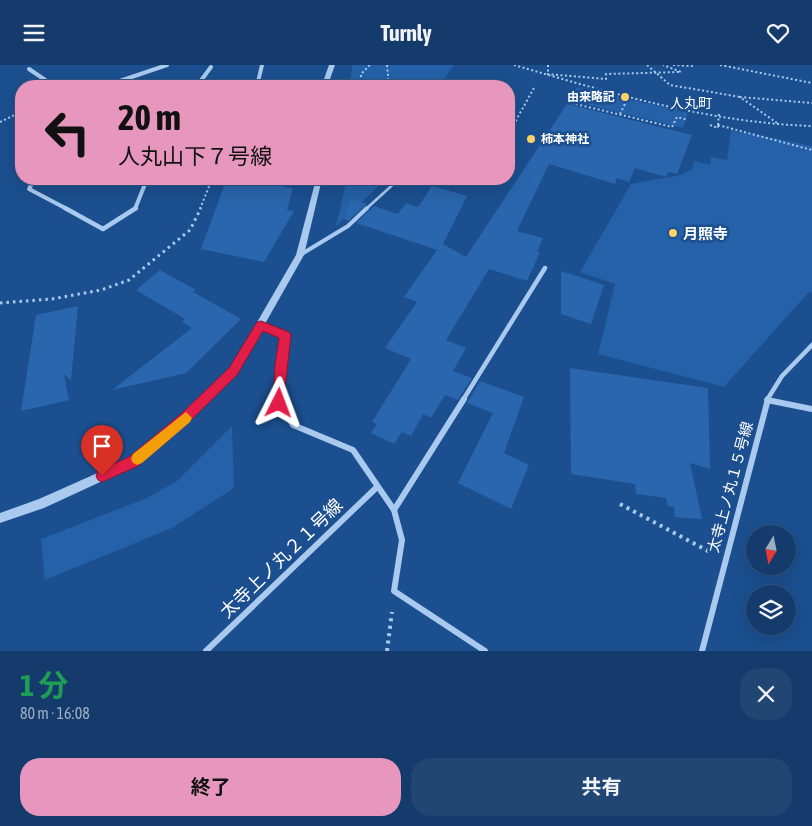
<!DOCTYPE html>
<html lang="ja">
<meta charset="utf-8">
<style>
:root{--surface:#143b6b;--page:#214673;--text:#f1f3f6;--muted:#9dadc1;--line:#33557e;--accent:#e797bd}
body{margin:0;font-family:"Asap Condensed","Noto Sans JP",sans-serif;background:var(--page);color:var(--text);height:100vh;display:flex;flex-direction:column;font-size:19px;white-space:nowrap}
*{box-sizing:border-box;margin:0}
p{font-size:16px;color:var(--muted)}
.icon{flex:none;width:28px;height:28px;fill:none;stroke:currentColor;stroke-width:2;stroke-linecap:round;stroke-linejoin:round}
.map{position:relative;height:586px;overflow:hidden}
.sheet{display:flex;flex-direction:column;background:var(--surface);flex:1}
.sheet>*{flex:none}
.banner{position:absolute;left:15px;top:15px;width:500px;height:105px;border-radius:20px;box-shadow:0 5px 20px #0002,0 0 0 1px var(--line);background:#e797bd;color:#111;overflow:hidden}
.needle{width:32px;rotate:190deg}
.buttons{position:absolute;left:746px;top:460px;display:grid;gap:10px}
.buttons a{display:grid;place-items:center;width:50px;height:50px;border-radius:50%;background:var(--surface);box-shadow:0 5px 20px #0002,0 0 0 1px var(--line);font-size:25px}
.pin{position:absolute;display:grid;place-items:center;width:42px;height:42px;color:#fff;margin:-51px -21px;border-radius:50% 50% 50% 0;rotate:-45deg;box-shadow:0 0 5px #0007}
.pin .icon{rotate:45deg}
.me{position:absolute;width:55px;margin:-28px;rotate:3deg;stroke-linejoin:round;filter:drop-shadow(0 0 4px #0008)}
.turn{display:flex;align-items:center;gap:18px;height:105px;padding:0 20px;font-size:22px}
.turn .icon{width:65px;height:65px;stroke-width:2.5}
.turn b{display:block;font-size:35px;line-height:42px}
.round{display:grid;place-items:center;flex:none;width:52px;height:52px;border-radius:20px;background:var(--page)}
.head{display:flex;align-items:center;justify-content:space-between;height:85px;padding:0 20px}
h1{font-size:30px;font-weight:700;line-height:38px;color:#1e9e55}
.cta{display:flex;gap:10px;margin-top:auto;padding:10px 20px}
.cta a{flex:1;height:58px;border-radius:20px;background:var(--accent);color:#111;font-size:20px;font-weight:700;line-height:58px;text-align:center}
.cta a+a{background:var(--page);color:var(--text)}
header{display:flex;justify-content:space-between;align-items:center;height:65px;padding:0 20px;background:var(--surface);font-size:22px;font-weight:700}
.map>svg:first-child{display:block}
.green{fill:#2461a8}
.building{fill:#2a66ad}
.lines{fill:none;stroke-linecap:round;stroke-linejoin:round}
.path-far2{stroke:#a9c9ee;stroke-width:2;stroke-dasharray:2 2.5;stroke-linecap:butt}
.path-far1{stroke:#a9c9ee;stroke-width:3;stroke-dasharray:2.5 4;stroke-linecap:butt}
.path{stroke:#a9c9ee;stroke-width:4;stroke-dasharray:3 4.5;stroke-linecap:butt}
.service-far1{stroke:#a9c9ee;stroke-width:2.5}
.service{stroke:#a9c9ee;stroke-width:4}
.minor-far2{stroke:#a9c9ee;stroke-width:4}
.minor-far1{stroke:#a9c9ee;stroke-width:4.5}
.minor{stroke:#a9c9ee;stroke-width:6}
.tertiary{fill:#a9c9ee;fill-rule:evenodd}
.route{fill:#e11d48;stroke:#92132f}
.slow{fill:#f59e0b}
.poi-dot{fill:#ffd166;stroke:#1b4f8f;stroke-width:2}
.labels{text-anchor:middle;dominant-baseline:central;stroke-width:5;stroke-linejoin:round;paint-order:stroke}
.far-poi-label{font-size:12px;font-weight:bold;fill:#fff;stroke:#1b4f8f;text-anchor:end}
.far-neighbourhood-label{font-size:14px;fill:#fff;stroke:#1b4f8f}
.poi-label{font-size:15px;font-weight:bold;fill:#fff;stroke:#1b4f8f;text-anchor:start}
.street-label{font-size:15px;fill:#fff;stroke:#1b4f8f}
.near-street-label{font-size:18px;fill:#fff;stroke:#1b4f8f}
</style>
<header><svg class="icon" aria-label="menu" viewBox="0 0 24 24"><path d="M4 6h16M4 12h16M4 18h16"/></svg>Turnly<svg class="icon" aria-label="heart" viewBox="0 0 24 24"><path d="M12 20l-8-8c-3-5 5-10 8-4 3-6 11-1 8 4z"/></svg></header>
<div class="map">
<svg width="812" height="586" viewBox="0 0 812 586">
<rect width="100%" height="100%" fill="#1b4f8f"/>
<!-- green -->
<g class="green">
<path d="M 352,0 L 454,0 L 439,21 L 350,21 Z"/>
<path d="M 577,22 L 688,48 L 683,63 L 568,35 Z"/>
<path d="M 731,65 L 812,81 L 812,227 L 808,228 L 724,322 L 598,289 L 615,219 L 580,207 L 631,119 L 681,110 L 692,104 L 694,96 L 710,100 L 711,92 L 727,95 Z"/>
<path d="M 347,114 L 386,114 L 336,161 Z"/>
<path d="M 232,361 L 234,423 L 172,463 L 45,515 L 41,474 L 147,433 L 177,416 Z"/>
</g>
<!-- building -->
<g class="building">
<path d="M 567,39 L 692,70 L 677,109 L 668,107 L 666,112 L 635,103 L 629,117 L 617,113 L 615,119 L 549,99 L 517,166 L 543,173 L 537,187 L 540,187 L 527,216 L 489,204 L 446,275 L 466,283 L 453,306 L 472,313 L 461,330 L 458,335 L 445,330 L 431,353 L 423,349 L 411,371 L 402,367 L 394,379 L 371,368 L 377,359 L 372,357 L 411,294 L 385,283 L 417,237 L 404,232 L 437,185 L 356,158 L 374,141 L 398,149 L 406,138 L 418,142 L 432,121 L 467,131 L 443,179 L 466,192 Z"/>
<path d="M 226,116 L 284,117 L 283,122 L 293,123 L 287,145 L 294,146 L 264,197 L 201,184 Z"/>
<path d="M 351,134 L 367,139 L 348,156 L 344,154 Z"/>
<path d="M 160,205 L 196,225 L 193,227 L 241,254 L 186,308 L 112,325 L 192,263 L 182,257 L 185,254 L 136,225 Z"/>
<path d="M 561,206 L 604,220 L 591,259 L 561,249 Z"/>
<path d="M 78,241 L 71,315 L 64,309 L 69,335 L 21,346 L 36,250 Z"/>
<path d="M 570,303 L 708,323 L 710,404 L 690,398 L 702,454 L 675,452 L 674,442 L 668,441 L 666,433 L 636,429 L 635,419 L 571,409 Z"/>
<path d="M 480,316 L 524,332 L 504,388 L 529,400 L 511,444 L 458,418 L 493,348 L 467,338 Z"/>
</g>
<g class="lines">
<!-- path-far2 -->
<g class="path-far2">
<path d="M 387,0 L 389,21"/>
<path d="M 514,0 C 610,28 711,58 812,61"/>
<path d="M 548,0 L 548,8"/>
<path d="M 647,0 L 670,20 L 740,32"/>
<path d="M 673,0 L 692,1 L 688,0"/>
<path d="M 720,0 L 812,18"/>
<path d="M 547,9 L 606,14 L 606,9 L 681,7 L 663,0"/>
<path d="M 361,21 L 361,9 L 370,0"/>
<path d="M 567,37 L 672,62 L 677,52 L 688,55"/>
<path d="M 620,49 L 629,31"/>
<path d="M 0,57 L 21,47"/>
<path d="M 777,58 L 740,32 L 812,38"/>
<path d="M 710,60 L 718,63 L 718,60"/>
<path d="M 718,60 L 812,85"/>
<path d="M 718,60 L 719,48"/>
<path d="M 509,68 L 535,21"/>
<path d="M 200,144 L 212,114"/>
</g>
<!-- path-far1 -->
<path class="path-far1" d="M 0,238 L 52,234 L 101,225 L 129,215 L 190,165 L 201,143"/>
<!-- path -->
<g class="path">
<path d="M 620,439 L 710,487"/>
<path d="M 387,586 L 392,547"/>
</g>
<!-- service-far1 -->
<path class="service-far1" d="M 366,144 L 399,114"/>
<!-- service -->
<path class="service" d="M 300,190 L 348,161 L 367,143"/>
<!-- minor-far2 -->
<g class="minor-far2">
<path d="M 29,4 L 54,21"/>
<path d="M 105,21 L 167,0"/>
<path d="M 197,21 L 211,2"/>
<path d="M 257,21 L 262,0"/>
<path d="M 34,114 L 29,124 L 67,144"/>
<path d="M 135,144 L 147,114"/>
</g>
<!-- minor-far1 -->
<g class="minor-far1">
<path d="M 65,143 L 103,164 L 136,143"/>
<path d="M 261,260 L 285,270 L 280,300 L 279,335"/>
<path d="M 463,335 L 545,203"/>
<path d="M 767,335 L 782,311 L 812,280"/>
</g>
<!-- minor -->
<g class="minor">
<path d="M 279,334 L 279,338 L 293,360 L 353,385 L 394,445 L 402,475 L 394,526 L 485,586"/>
<path d="M 767,335 L 812,344"/>
<path d="M 394,445 L 464,334"/>
<path d="M 206,586 L 377,422"/>
<path d="M 702,586 L 768,334"/>
</g>
<!-- tertiary -->
<g class="tertiary">
<path d="M 329,0 L 335,0 L 330,14 L 331,21 L 325,21 L 324,14 Z"/>
<path d="M 316,114 L 322,114 L 304,190 L 236,310 L 188,356 L 137,400 L 44,443 L 0,458 L 0,448 L 39,434 L 129,394 L 182,350 L 230,304 L 296,190 Z"/>
</g>
</g>
<!-- route -->
<path class="route" d="M 261,256 L 289,267 L 291,270 L 283,341 L 274,341 L 273,338 L 275,300 L 279,273 L 263,266 L 237,310 L 189,357 L 138,401 L 102,417 L 98,415 L 96,411 L 98,406 L 129,392 L 181,349 L 229,303 L 257,257 Z"/>
<!-- slow -->
<path class="slow" d="M 186,347 L 192,353 L 190,357 L 142,398 L 137,400 L 133,398 L 131,394 L 133,389 Z"/>
<!-- markers -->
<g class="poi-dot">
<circle cx="625" cy="32" r="5"/>
<circle cx="531" cy="74" r="5"/>
<circle cx="673" cy="168" r="5"/>
</g>
<g class="labels">
<!-- far-poi labels -->
<g class="far-poi-label">
<text x="615" y="32">由来略記</text>
<text x="541" y="74" text-anchor="start">柿本神社</text>
</g>
<!-- far-neighbourhood labels -->
<g class="far-neighbourhood-label">
<text x="691" y="38">人丸町</text>
</g>
<!-- poi labels -->
<g class="poi-label">
<text x="683" y="168">月照寺</text>
</g>
<!-- street labels -->
<g class="street-label">
<text transform="translate(730 422) rotate(-75)">太寺上ノ丸１５号線</text>
</g>
<!-- near-street labels -->
<g class="near-street-label">
<text transform="translate(281 493) rotate(-44)">太寺上ノ丸２１号線</text>
</g>
</g>
</svg>
<div class="buttons">
<a><svg class="needle" viewBox="-14 -14 28 28"><path d="M0-13l5 13h-10z" fill="#e53935"/><path d="M0 13l5-13h-10z" fill="#9dadc1"/></svg></a>
<a><svg class="icon" aria-label="layers" viewBox="0 0 24 24"><path d="M12 4l9 5-9 5-9-5zM3 14l9 5 9-5"/></svg></a>
</div>
<div class="pin" style="left:102px;top:411px;background:#d93025"><svg class="icon" aria-label="arrive" viewBox="0 0 24 24"><path d="M6 21V4h12l-3 4 3 4H6"/></svg></div>
<svg class="me" style="left:279px;top:338px" viewBox="-20 -20 40 40"><path d="M0-17L14 15 0 8-14 15z" fill="#e11d48" stroke="#fff" stroke-width="4"/></svg>
<div class="banner">
<div class="turn"><svg class="icon" aria-label="left" viewBox="0 0 24 24"><path d="M17 20v-9H6M10 6l-5 5 5 5"/></svg><div><b>20 m</b>人丸山下７号線</div></div>
</div>
</div>
<section class="sheet">
<div class="head"><div><h1>1 分</h1><p>80 m · 16:08</p></div><a class="round"><svg class="icon" aria-label="close" viewBox="0 0 24 24"><path d="M6 6l12 12M18 6L6 18"/></svg></a></div>
<div class="cta"><a>終了</a><a>共有</a></div>
</section>
